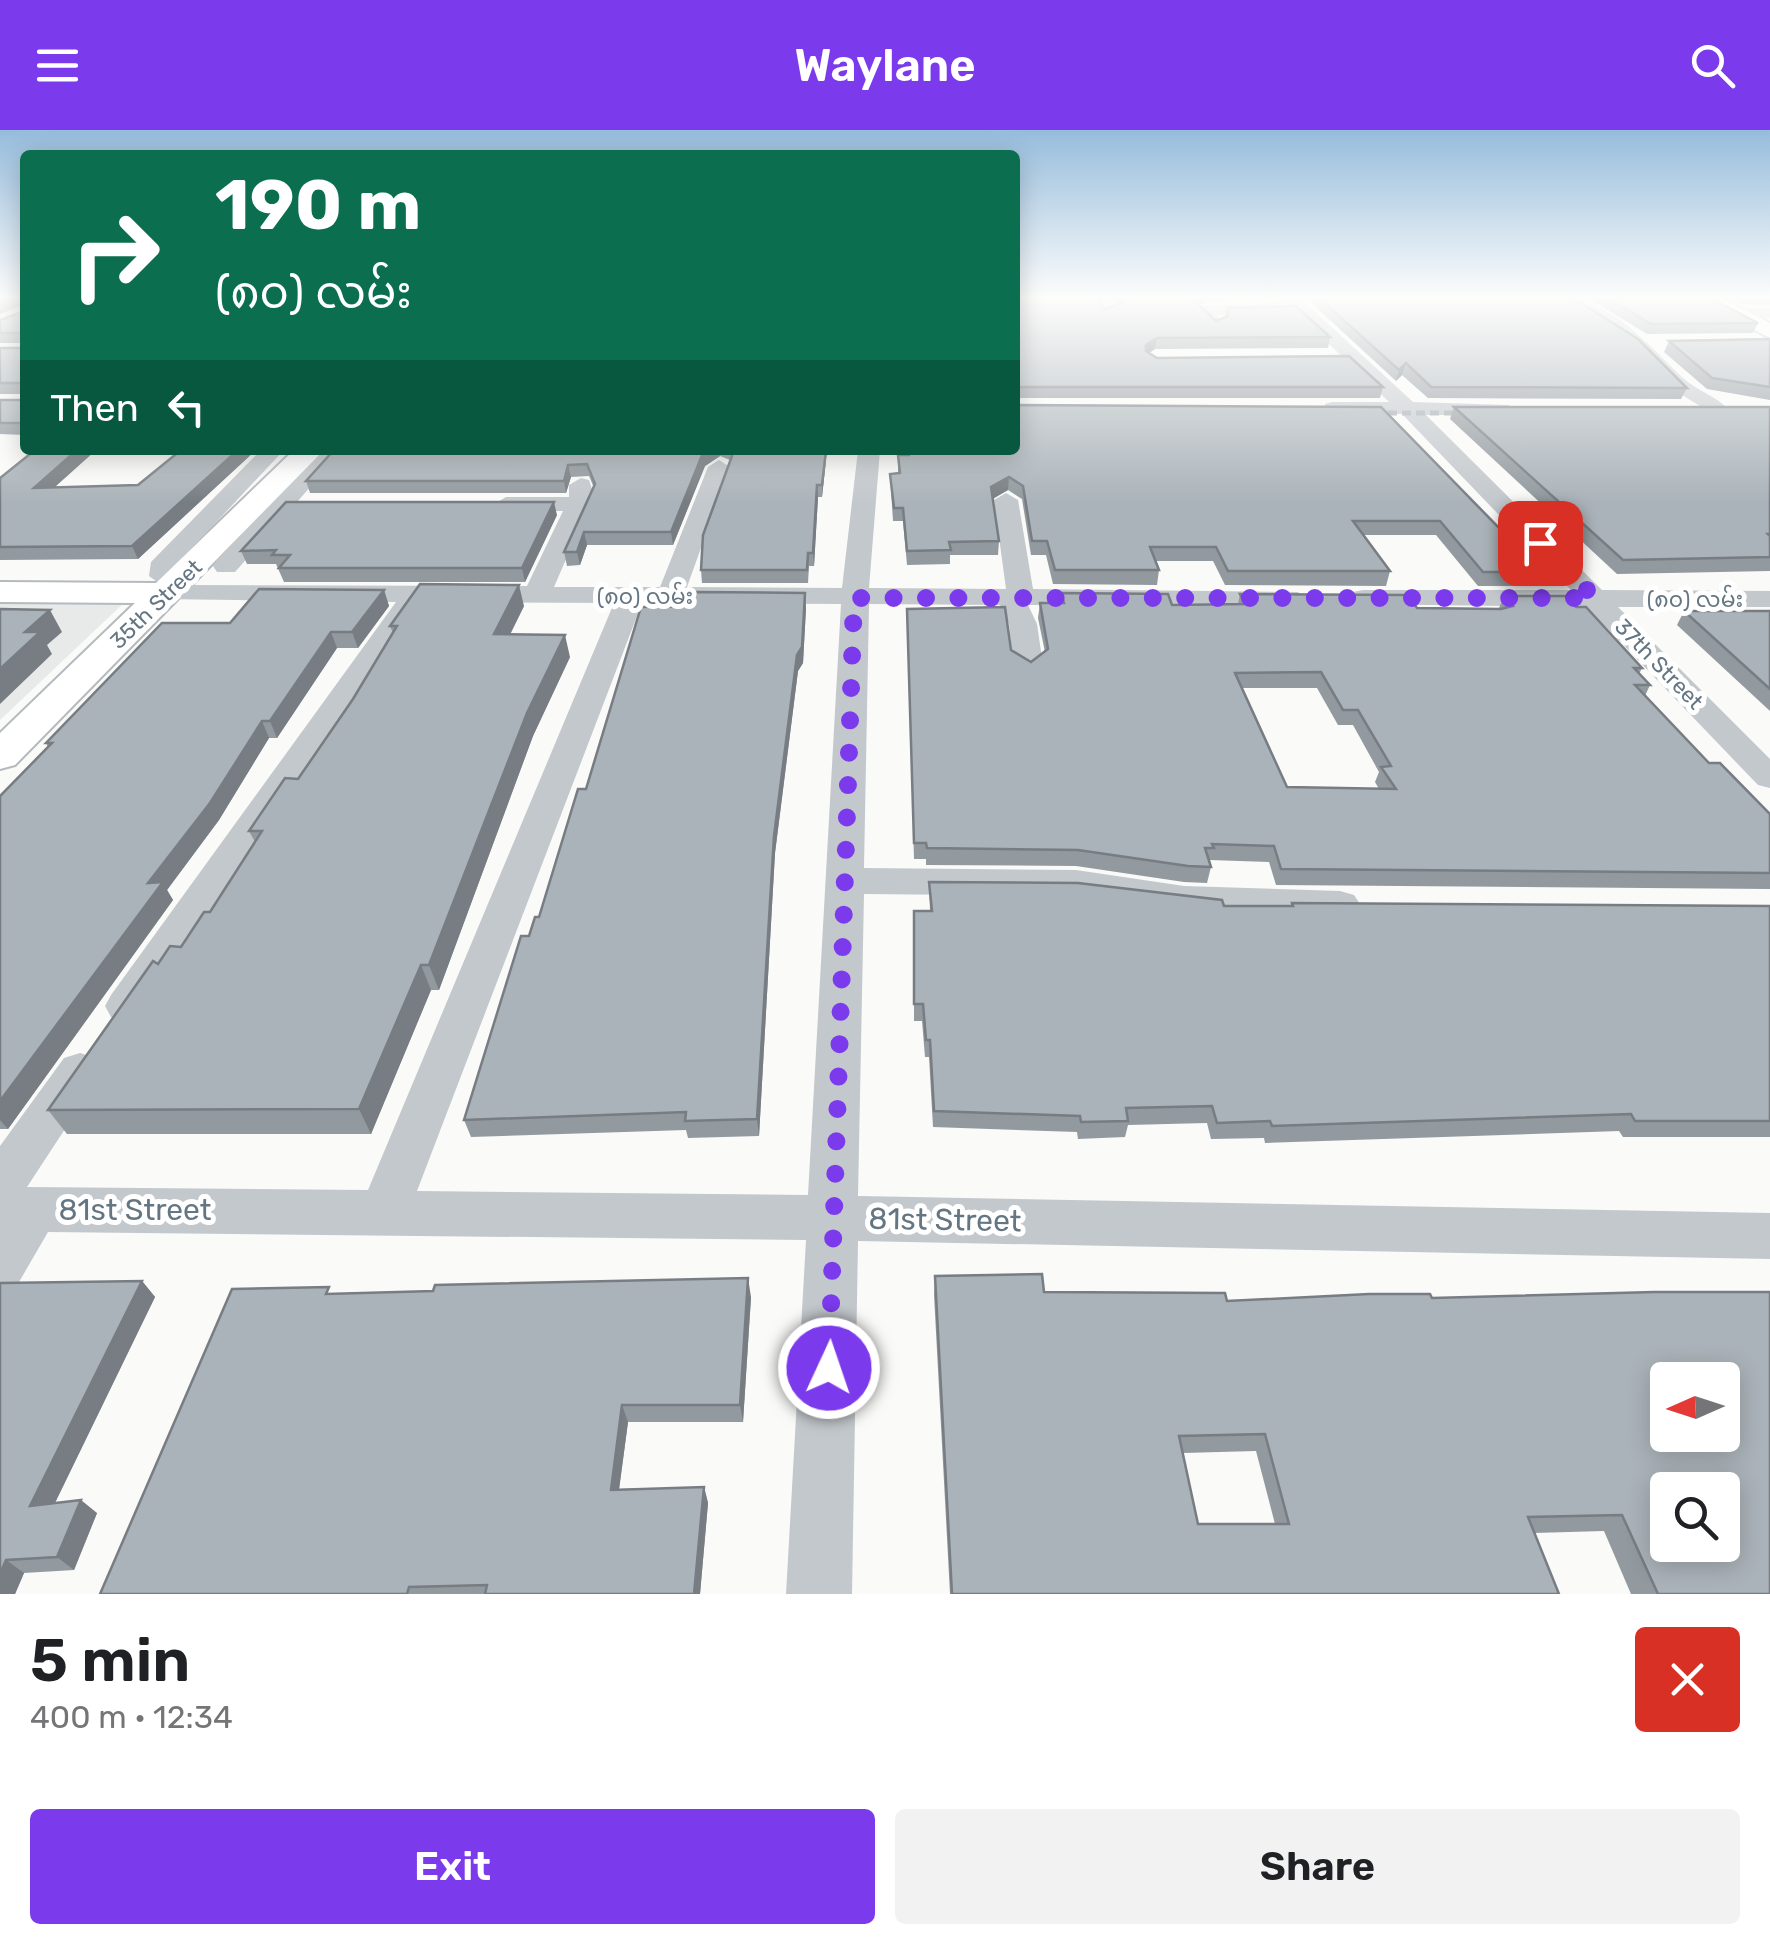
<!DOCTYPE html>
<meta charset="utf-8">
<style>
:root{--surface:#fff;--page:#f2f2f2;--text:#202124;--muted:#757577;--accent:#7c3aed}
body{margin:0;font-family:Rubik,"Noto Sans Myanmar",sans-serif;background:var(--page);color:var(--text);height:100vh;display:flex;flex-direction:column;font-size:38px;white-space:nowrap}
*{box-sizing:border-box;margin:0}
p{font-size:32px;color:var(--muted)}
.icon{flex:none;width:55px;height:55px;fill:none;stroke:currentColor;stroke-width:2;stroke-linecap:round;stroke-linejoin:round}
.map{position:relative;height:1464px;overflow:hidden}
.drawer{display:flex;flex-direction:column;background:var(--surface);flex:1}
.drawer>*{flex:none}
.hud{position:absolute;left:20px;top:20px;width:1000px;height:305px;border-radius:10px;box-shadow:0 5px 25px #0003;background:#0b6e4f;color:#fff;overflow:hidden}
.needle{width:65px;rotate:267deg}
.buttons{position:absolute;left:1650px;top:1232px;display:grid;gap:20px}
.buttons a{display:grid;place-items:center;width:90px;height:90px;border-radius:10px;background:var(--surface);box-shadow:0 5px 25px #0003;font-size:50px}
.pin{position:absolute;display:grid;place-items:center;width:85px;height:85px;color:#fff;margin:-42px;border-radius:20px;box-shadow:0 5px 15px #0006}
.me{position:absolute;width:110px;margin:-55px;rotate:3deg;stroke-linejoin:round;filter:drop-shadow(0 0 8px #0008)}
.turn{display:flex;align-items:center;gap:35px;height:210px;padding:0 30px;font-size:45px}
.turn .icon{width:130px;height:130px;stroke-width:2.5}
.turn b{display:block;font-size:70px;line-height:85px}
.then{display:flex;align-items:center;height:95px;padding:0 30px;background:#0003;gap:20px;font-size:38px}
.round{display:grid;place-items:center;flex:none;width:105px;height:105px;border-radius:10px;background:var(--page)}
.overview{display:flex;align-items:center;justify-content:space-between;height:170px;padding:0 30px}
h1{font-size:60px;font-weight:600;line-height:75px}
.action{display:flex;gap:20px;margin-top:auto;padding:20px 30px}
.action a{flex:1;height:115px;border-radius:10px;background:var(--accent);color:#fff;font-size:40px;font-weight:600;line-height:115px;text-align:center}
.action a+a{background:var(--page);color:var(--text)}
header{display:flex;justify-content:space-between;align-items:center;height:130px;padding:0 30px;background:var(--accent);color:#fff;font-size:45px;font-weight:600}
.map>svg:first-child{display:block}
.built{fill:#e8e9e9}
.lines{fill:none;stroke-linecap:round;stroke-linejoin:round}
.major-casing{stroke:#b5babe;stroke-width:4}
.minor{fill:#c3c8cc;fill-rule:evenodd}
.major{fill:#fff;fill-rule:evenodd}
.rail{stroke:#a2aab0;stroke-width:5;stroke-dasharray:9 5;stroke-linecap:butt}
.wall{fill:#929a9f;fill-rule:evenodd}
.shaded-wall{fill:#777d82}
.building{fill:#aab3b9;stroke:#777d82;stroke-width:2.5;fill-rule:evenodd}
.route{stroke:#7c3aed;stroke-width:18;stroke-dasharray:0 32.4}
.labels{text-anchor:middle;dominant-baseline:central;stroke-width:10;stroke-linejoin:round;paint-order:stroke}
.far-street-label{font-size:22px;fill:#657683;stroke:#fff}
.near-street-label{font-size:30px;fill:#657683;stroke:#fff}
</style>
<header><svg class="icon" aria-label="menu" viewBox="0 0 24 24"><path d="M4 6h16M4 12h16M4 18h16"/></svg>Waylane<svg class="icon" aria-label="search" viewBox="0 0 24 24"><circle cx="10" cy="10" r="6"/><path d="M15 15l6 6"/></svg></header>
<div class="map">
<svg width="1770" height="1464" viewBox="0 0 1770 1464">
<rect width="100%" height="100%" fill="#fafaf8"/>
<!-- built -->
<path class="built" d="M 127,470 L 0,590 L 0,471 Z"/>
<g class="lines">
<defs>
<g id="major">
<path d="M 1694,168 L 1721,168 L 1770,193 L 1770,208 Z"/>
<path d="M 294,320 L 324,320 L 15,635 L 0,639 L 0,603 L 135,473 L 0,472 L 0,452 L 156,453 Z"/>
</g>
</defs>
<!-- major casing -->
<use href="#major" class="major-casing"/>
<!-- minor -->
<g class="minor">
<path d="M 1094,168 L 1110,168 L 1118,182 L 1104,186 Z"/>
<path d="M 1282,168 L 1300,168 L 1413,272 L 1509,275 L 1509,283 L 1502,285 L 1426,285 L 1602,460 L 1770,461 L 1770,477 L 1618,477 L 1770,629 L 1770,658 L 1758,655 L 1587,477 L 1353,474 L 1349,468 L 1353,462 L 1363,460 L 1571,460 L 1402,284 L 1325,282 L 1325,274 L 1332,272 L 1389,272 L 1293,179 L 1217,185 L 1224,193 L 1215,198 L 1196,181 L 1204,176 L 1285,172 Z"/>
<path d="M 1560,168 C 1611,168 1649,216 1683,248 C 1696,260 1716,266 1728,279 L 1711,283 L 1671,258 L 1636,217 Z"/>
<path d="M 1734,178 L 1770,178 L 1770,188 L 1728,187 L 1728,179 Z"/>
<path d="M 261,320 L 284,320 L 177,434 L 176,442 L 188,447 L 190,455 L 527,456 L 563,381 L 506,381 L 494,374 L 506,367 L 569,367 L 569,355 L 581,348 L 589,350 L 594,365 L 554,457 L 660,457 L 708,337 L 719,330 L 730,337 L 687,457 L 842,458 L 858,320 L 880,320 L 869,458 L 1006,459 L 994,370 L 1006,363 L 1018,370 L 1033,459 L 1298,462 L 1302,468 L 1298,474 L 1288,476 L 1028,475 L 1037,494 L 1043,535 L 1028,544 L 1013,535 L 1009,494 L 1000,475 L 869,474 L 864,738 L 1076,740 L 1184,756 L 1340,761 L 1354,765 L 1360,774 L 1354,783 L 1340,787 L 1184,782 L 1076,766 L 864,764 L 858,1066 L 1770,1083 L 1770,1129 L 858,1111 L 852,1464 L 786,1464 L 806,1110 L 48,1102 L 19,1152 L 0,1159 L 0,1016 L 64,928 L 80,923 L 96,928 L 103,941 L 27,1057 L 368,1060 L 614,473 L 424,472 L 141,887 L 126,892 L 111,887 L 105,876 L 111,865 L 396,472 L 158,469 L 154,463 L 163,456 L 149,446 L 151,432 ZM 642,473 L 841,474 L 808,1065 L 417,1061 Z"/>
<path d="M 320,320 L 343,320 L 235,442 L 217,442 L 213,436 L 217,430 Z"/>
</g>
<!-- major -->
<use href="#major" class="major"/>
<!-- rail -->
<path class="rail" d="M 1360,283 L 1480,283"/>
</g>
<!-- wall -->
<g class="wall">
<path d="M 0,168 L 25,168 L 25,305 L 0,304 L 0,270 L 22,270 L 22,264 L 0,264 L 0,218 L 23,218 L 23,213 L 0,213 L 0,190 L 22,182 L 22,175 L 0,184 Z"/>
<path d="M 1015,168 L 1104,179 L 1117,175 L 1112,168 L 1259,168 L 1204,172 L 1199,176 L 1216,191 L 1225,187 L 1227,178 L 1330,207 L 1328,218 L 1155,219 L 1149,223 L 1157,228 L 1383,257 L 1380,268 L 1015,268 Z"/>
<path d="M 1306,168 L 1573,168 L 1687,258 L 1681,269 L 1428,268 L 1402,245 L 1396,251 Z"/>
<path d="M 1588,168 L 1710,168 L 1758,193 L 1753,203 L 1647,204 Z"/>
<path d="M 1729,168 L 1770,168 L 1770,175 L 1742,174 Z"/>
<path d="M 1770,209 L 1770,270 L 1707,259 L 1664,222 L 1669,211 Z"/>
<path d="M 1381,277 L 1542,442 L 1536,456 L 1478,456 L 1436,405 L 1363,405 L 1390,441 L 1386,456 L 1225,455 L 1213,431 L 1155,431 L 1159,440 L 1157,455 L 1053,454 L 1046,425 L 1031,425 L 1022,369 L 1008,360 L 993,369 L 999,411 L 998,425 L 950,425 L 950,434 L 907,435 L 903,391 L 893,391 L 890,344 L 898,343 L 898,325 Z"/>
<path d="M 1454,277 L 1770,277 L 1770,441 L 1617,444 L 1450,289 Z"/>
<path d="M 35,320 L 96,320 L 55,357 L 138,355 L 181,320 L 256,320 L 138,429 L 0,430 L 0,348 Z"/>
<path d="M 334,320 L 827,320 L 822,367 L 818,367 L 814,436 L 809,436 L 808,453 L 702,453 L 701,440 L 730,330 L 720,326 L 705,336 L 673,415 L 587,415 L 580,435 L 567,436 L 564,422 L 594,358 L 589,346 L 571,347 L 566,363 L 310,363 L 306,351 Z"/>
<path d="M 557,385 L 525,452 L 284,452 L 276,434 L 247,434 L 241,421 Z"/>
<path d="M 384,460 L 389,476 L 358,518 L 337,518 L 277,608 L 269,608 L 219,690 L 167,760 L 173,770 L 8,999 L 0,999 L 0,666 L 48,617 L 46,613 L 230,493 Z"/>
<path d="M 1061,463 L 1172,475 L 1238,474 L 1240,464 L 1417,478 L 1499,478 L 1504,466 L 1576,477 L 1642,538 L 1639,544 L 1650,555 L 1645,566 L 1709,633 L 1770,684 L 1770,759 L 1276,755 L 1269,732 L 1210,730 L 1211,737 L 1207,753 L 1184,752 L 1076,736 L 926,735 L 926,729 L 914,729 L 907,494 L 1011,520 L 1031,532 L 1045,522 L 1038,488 L 1040,473 L 1060,473 ZM 1242,558 L 1317,558 L 1338,595 L 1353,595 L 1379,642 L 1375,652 L 1379,659 L 1287,657 Z"/>
<path d="M 524,476 L 510,505 L 570,527 L 533,606 L 439,860 L 431,860 L 371,1004 L 67,1004 L 48,980 L 158,834 L 181,817 L 210,782 L 255,712 L 249,701 L 298,649 L 353,569 L 393,503 L 390,496 Z"/>
<path d="M 806,478 L 803,533 L 798,541 L 775,723 L 759,1006 L 688,1008 L 686,1000 L 471,1007 L 464,990 L 529,806 L 539,787 L 586,659 Z"/>
<path d="M 1684,481 L 1770,481 L 1770,581 L 1677,495 Z"/>
<path d="M 929,752 L 1224,776 L 1291,776 L 1292,773 L 1770,776 L 1770,1007 L 1623,1007 L 1619,1001 L 1265,1013 L 1264,1008 L 1211,1009 L 1207,993 L 1128,995 L 1125,1007 L 1078,1009 L 1077,1002 L 933,997 L 929,927 L 925,927 L 922,891 L 914,891 L 914,781 L 930,781 Z"/>
<path d="M 935,1146 L 1044,1162 L 1227,1171 L 1432,1168 L 1770,1464 L 1631,1464 L 1604,1401 L 1534,1403 L 1559,1464 L 950,1464 L 934,1165 ZM 1256,1321 L 1275,1394 L 1198,1394 L 1183,1323 Z"/>
<path d="M 142,1151 L 155,1167 L 55,1373 L 97,1383 L 74,1440 L 24,1443 L 15,1464 L 0,1464 L 0,1153 Z"/>
<path d="M 333,1164 L 751,1167 L 743,1292 L 628,1292 L 619,1359 L 704,1357 L 708,1373 L 700,1464 L 100,1464 Z"/>
</g>
<!-- shaded-wall -->
<g class="shaded-wall">
<path d="M 10,168 L 24,168 L 25,174 L 0,184 L 0,172 Z"/>
<path d="M 1197,168 L 1259,168 L 1204,172 L 1192,181 L 1194,170 Z"/>
<path d="M 1157,208 L 1155,219 L 1144,226 L 1146,215 Z"/>
<path d="M 1406,233 L 1402,245 L 1396,251 L 1399,240 Z"/>
<path d="M 77,320 L 96,320 L 40,370 L 34,358 Z"/>
<path d="M 238,320 L 256,320 L 138,429 L 132,416 Z"/>
<path d="M 709,320 L 719,320 L 720,326 L 705,336 L 673,415 L 671,402 L 703,323 Z"/>
<path d="M 826,320 L 827,320 L 822,367 L 822,355 Z"/>
<path d="M 568,335 L 571,347 L 566,363 L 564,351 Z"/>
<path d="M 1009,347 L 1008,360 L 990,370 L 991,357 Z"/>
<path d="M 817,355 L 818,367 L 814,436 L 813,423 Z"/>
<path d="M 554,372 L 557,385 L 525,452 L 522,438 Z"/>
<path d="M 584,402 L 587,415 L 580,435 L 577,422 Z"/>
<path d="M 519,455 L 524,476 L 499,526 L 494,504 Z"/>
<path d="M 384,460 L 389,476 L 358,518 L 352,502 Z"/>
<path d="M 805,463 L 806,478 L 803,533 L 798,541 L 775,723 L 759,1006 L 757,989 L 774,706 Z"/>
<path d="M 50,480 L 62,502 L 47,515 L 52,524 L 0,574 L 0,539 L 25,502 Z"/>
<path d="M 331,502 L 337,518 L 277,608 L 270,591 Z"/>
<path d="M 565,505 L 570,527 L 533,606 L 439,860 L 429,835 L 527,583 Z"/>
<path d="M 262,591 L 269,608 L 219,690 L 167,760 L 173,770 L 8,999 L 0,990 L 0,971 L 148,753 Z"/>
<path d="M 421,835 L 431,860 L 371,1004 L 359,979 Z"/>
<path d="M 748,1148 L 751,1167 L 743,1292 L 740,1275 Z"/>
<path d="M 142,1151 L 155,1167 L 47,1389 L 30,1376 Z"/>
<path d="M 622,1275 L 628,1292 L 617,1375 L 611,1360 Z"/>
<path d="M 704,1357 L 708,1373 L 700,1464 L 694,1464 Z"/>
<path d="M 81,1370 L 97,1383 L 74,1440 L 57,1427 Z"/>
<path d="M 6,1430 L 24,1443 L 15,1464 L 0,1464 L 0,1444 Z"/>
</g>
<!-- building -->
<g class="building">
<path d="M 22,168 L 25,168 L 25,293 L 0,293 L 0,270 L 22,270 L 22,253 L 0,253 L 0,218 L 23,218 L 23,203 L 0,203 L 0,190 L 22,182 Z"/>
<path d="M 1015,168 L 1098,168 L 1104,179 L 1123,173 L 1120,168 L 1197,168 L 1194,170 L 1216,191 L 1228,186 L 1227,178 L 1296,176 L 1330,207 L 1157,208 L 1146,215 L 1146,221 L 1157,228 L 1349,226 L 1383,257 L 1016,257 L 1015,262 Z"/>
<path d="M 1319,168 L 1573,168 L 1638,209 L 1687,258 L 1431,257 L 1406,233 L 1399,240 Z"/>
<path d="M 1608,168 L 1710,168 L 1758,193 L 1651,194 Z"/>
<path d="M 1770,209 L 1770,257 L 1712,248 L 1669,211 Z"/>
<path d="M 1015,275 L 1381,277 L 1542,442 L 1483,442 L 1440,391 L 1353,391 L 1390,441 L 1228,441 L 1216,417 L 1150,417 L 1159,440 L 1055,440 L 1047,411 L 1032,411 L 1023,356 L 1009,347 L 991,357 L 999,411 L 949,412 L 951,420 L 907,421 L 903,378 L 894,378 L 890,344 L 900,343 L 898,325 L 909,325 L 909,320 L 1015,320 Z"/>
<path d="M 1454,277 L 1770,277 L 1770,404 L 1768,404 L 1770,406 L 1770,427 L 1623,430 Z"/>
<path d="M 35,320 L 77,320 L 34,358 L 138,355 L 181,320 L 238,320 L 132,416 L 0,417 L 0,348 Z"/>
<path d="M 334,320 L 709,320 L 703,323 L 671,402 L 584,402 L 577,422 L 564,422 L 595,354 L 587,334 L 568,335 L 564,351 L 306,351 Z"/>
<path d="M 730,320 L 826,320 L 822,355 L 817,355 L 813,423 L 808,423 L 807,440 L 701,440 L 703,405 L 732,326 Z"/>
<path d="M 286,372 L 554,372 L 522,438 L 279,438 L 290,425 L 272,425 L 276,420 L 241,421 Z"/>
<path d="M 420,454 L 519,455 L 494,504 L 565,505 L 527,583 L 429,835 L 421,835 L 359,979 L 48,980 L 153,831 L 158,834 L 170,816 L 181,817 L 204,782 L 210,782 L 262,701 L 249,701 L 285,648 L 298,649 L 353,569 L 397,496 L 390,496 Z"/>
<path d="M 259,459 L 384,460 L 352,502 L 331,502 L 270,591 L 262,591 L 210,673 L 148,753 L 163,752 L 0,971 L 0,666 L 52,613 L 46,613 L 162,493 L 230,493 Z"/>
<path d="M 696,462 L 805,463 L 802,517 L 797,525 L 774,706 L 757,989 L 685,991 L 686,982 L 464,990 L 521,806 L 529,806 L 535,787 L 539,787 L 578,659 L 586,659 L 641,477 L 693,476 Z"/>
<path d="M 1061,463 L 1168,464 L 1172,475 L 1245,474 L 1240,464 L 1408,465 L 1417,478 L 1501,479 L 1513,476 L 1504,466 L 1565,466 L 1576,477 L 1586,477 L 1642,538 L 1634,538 L 1650,555 L 1635,555 L 1709,633 L 1720,633 L 1770,684 L 1770,743 L 1281,739 L 1274,716 L 1212,714 L 1214,718 L 1205,718 L 1211,737 L 1188,736 L 1078,720 L 927,718 L 926,713 L 914,713 L 907,479 L 1005,477 L 1011,520 L 1031,532 L 1048,519 L 1040,473 L 1064,473 ZM 1321,542 L 1343,580 L 1358,580 L 1391,636 L 1381,637 L 1396,659 L 1287,657 L 1235,543 Z"/>
<path d="M 0,479 L 50,480 L 25,502 L 40,502 L 0,539 Z"/>
<path d="M 1684,481 L 1770,481 L 1770,559 Z"/>
<path d="M 929,752 L 1078,753 L 1222,770 L 1224,776 L 1293,776 L 1292,773 L 1770,776 L 1770,991 L 1635,991 L 1631,984 L 1272,996 L 1270,991 L 1217,993 L 1212,976 L 1126,978 L 1128,991 L 1081,992 L 1080,986 L 934,981 L 930,910 L 926,910 L 923,874 L 914,874 L 914,781 L 932,781 Z"/>
<path d="M 1042,1144 L 1044,1162 L 1225,1163 L 1227,1171 L 1369,1164 L 1430,1164 L 1432,1168 L 1654,1162 L 1770,1162 L 1770,1464 L 1658,1464 L 1622,1385 L 1528,1387 L 1559,1464 L 952,1464 L 935,1146 ZM 1668,1250 L 1722,1250 L 1722,1305 L 1668,1305 ZM 1265,1304 L 1289,1394 L 1198,1394 L 1179,1306 ZM 1668,1360 L 1722,1360 L 1722,1415 L 1668,1415 Z"/>
<path d="M 748,1148 L 740,1275 L 622,1275 L 611,1360 L 704,1357 L 694,1464 L 485,1464 L 487,1455 L 409,1457 L 407,1464 L 100,1464 L 232,1159 L 329,1157 L 326,1164 L 433,1161 L 435,1155 Z"/>
<path d="M 142,1151 L 30,1376 L 81,1370 L 57,1427 L 6,1430 L 0,1444 L 0,1153 Z"/>
</g>
<!-- sky -->
<linearGradient id="sky" x2="0" y2="1"><stop stop-color="#96bcdc"/><stop offset="0.45" stop-color="#fdfdfc"/><stop offset="1" stop-color="#fdfdfc" stop-opacity="0"/></linearGradient>
<rect width="1770" height="373" fill="url(#sky)"/>
<g class="lines">
<!-- route -->
<path class="route" d="M 829,1238 L 854,468 L 1595,468 L 1540,413"/>
</g>
<g class="labels">
<!-- far-street labels -->
<g class="far-street-label">
<text x="645" y="466">(၈၀) လမ်း</text>
<text x="1695" y="469">(၈၀) လမ်း</text>
<text transform="translate(156 474) rotate(-44)">35th Street</text>
<text transform="translate(1659 534) rotate(46)">37th Street</text>
</g>
<!-- near-street labels -->
<g class="near-street-label">
<text x="135" y="1080">81st Street</text>
<text transform="translate(945 1090) rotate(1)">81st Street</text>
</g>
</g>
</svg>
<div class="buttons">
<a><svg class="needle" viewBox="-14 -14 28 28"><path d="M0-13l5 13h-10z" fill="#e53935"/><path d="M0 13l5-13h-10z" fill="#757577"/></svg></a>
<a><svg class="icon" aria-label="search" viewBox="0 0 24 24"><circle cx="10" cy="10" r="6"/><path d="M15 15l6 6"/></svg></a>
</div>
<div class="pin" style="left:1540px;top:413px;background:#d93025"><svg class="icon" aria-label="arrive" viewBox="0 0 24 24"><path d="M6 21V4h12l-3 4 3 4H6"/></svg></div>
<svg class="me" style="left:829px;top:1238px" viewBox="-20 -20 40 40"><circle r="17" fill="#7c3aed" stroke="#fff" stroke-width="3"/><path d="M0-11L8 9 0 5-8 9z" fill="#fff"/></svg>
<div class="hud">
<div class="turn"><svg class="icon" aria-label="right" viewBox="0 0 24 24"><path d="M7 20v-9h11M14 6l5 5-5 5"/></svg><div><b>190 m</b>(၈၀) လမ်း</div></div>
<div class="then">Then<svg class="icon" aria-label="left" viewBox="0 0 24 24"><path d="M17 20v-9H6M10 6l-5 5 5 5"/></svg></div>
</div>
</div>
<section class="drawer">
<div class="overview"><div><h1>5 min</h1><p>400 m · 12:34</p></div><a class="round" style="background:#d93025;color:#fff"><svg class="icon" aria-label="close" viewBox="0 0 24 24"><path d="M6 6l12 12M18 6L6 18"/></svg></a></div>
<div class="action"><a>Exit</a><a>Share</a></div>
</section>
